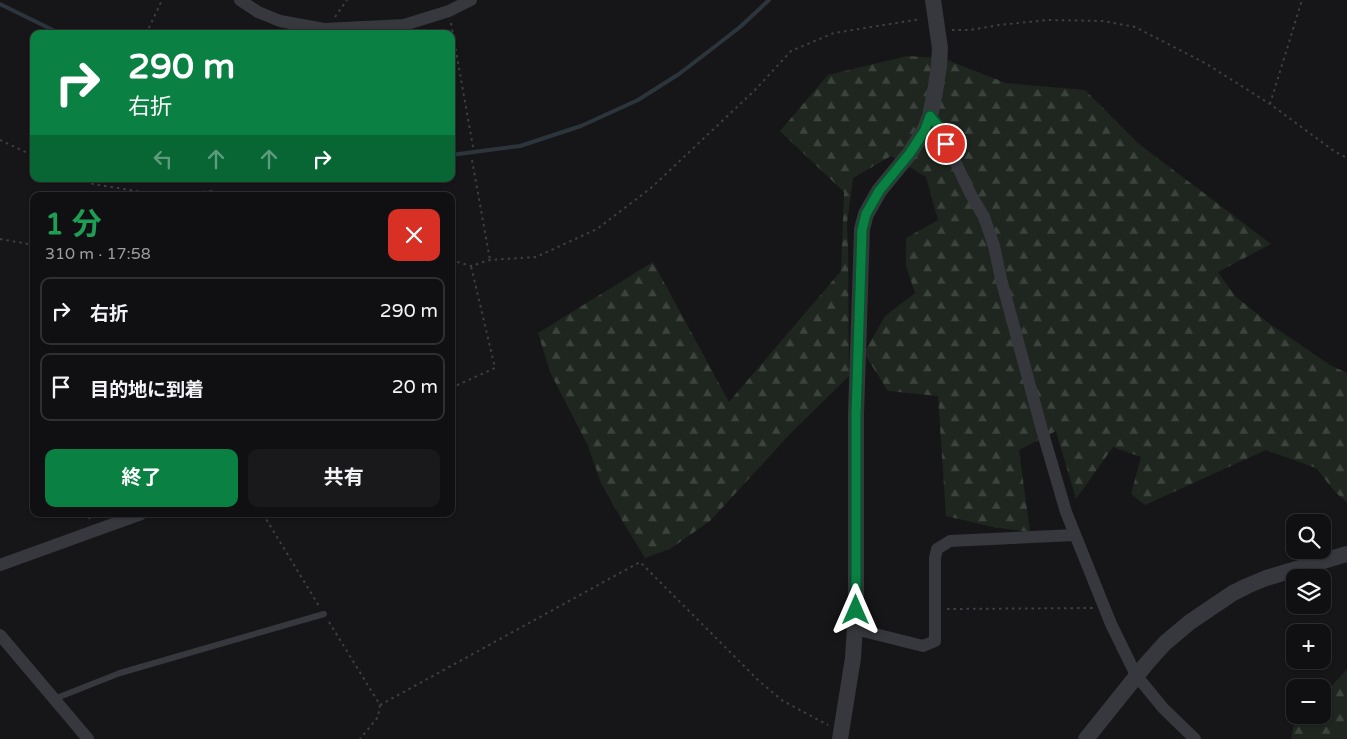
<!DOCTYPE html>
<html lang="ja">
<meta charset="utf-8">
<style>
:root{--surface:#101012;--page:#19191b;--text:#f1f3f6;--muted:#9c9d9f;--line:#303032;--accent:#0b8043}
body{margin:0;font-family:"Varela Round","Noto Sans JP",sans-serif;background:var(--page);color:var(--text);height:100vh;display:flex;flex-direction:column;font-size:19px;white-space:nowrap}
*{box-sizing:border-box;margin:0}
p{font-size:16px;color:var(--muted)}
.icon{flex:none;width:28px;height:28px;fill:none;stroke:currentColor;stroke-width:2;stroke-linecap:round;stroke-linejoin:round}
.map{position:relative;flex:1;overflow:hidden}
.drawer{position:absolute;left:30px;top:192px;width:425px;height:325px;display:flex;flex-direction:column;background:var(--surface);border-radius:10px;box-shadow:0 1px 4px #0004,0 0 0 1px var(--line)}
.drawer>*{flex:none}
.top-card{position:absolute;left:30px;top:30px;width:425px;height:152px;border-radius:10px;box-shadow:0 1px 4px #0004,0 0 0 1px var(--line);background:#0b8043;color:#fff;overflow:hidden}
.controls{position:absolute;left:1286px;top:514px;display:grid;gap:10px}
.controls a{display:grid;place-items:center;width:45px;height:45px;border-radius:10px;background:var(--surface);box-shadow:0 1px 4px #0004,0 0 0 1px var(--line);font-size:25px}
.pin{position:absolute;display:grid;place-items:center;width:42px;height:42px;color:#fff;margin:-21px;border:2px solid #fff;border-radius:50%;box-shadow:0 1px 5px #0007}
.me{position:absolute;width:55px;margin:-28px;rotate:0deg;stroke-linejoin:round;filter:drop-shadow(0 0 4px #0008)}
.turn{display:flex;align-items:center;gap:18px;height:105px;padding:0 15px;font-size:22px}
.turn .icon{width:65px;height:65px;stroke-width:2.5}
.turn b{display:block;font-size:35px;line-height:42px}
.lanes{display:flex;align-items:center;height:48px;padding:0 15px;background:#0003;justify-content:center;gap:25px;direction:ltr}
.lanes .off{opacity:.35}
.round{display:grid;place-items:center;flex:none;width:52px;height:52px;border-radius:10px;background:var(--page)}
.summary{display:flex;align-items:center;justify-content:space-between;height:85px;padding:0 15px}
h1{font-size:30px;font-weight:700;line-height:38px;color:#1e9e55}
.action{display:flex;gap:10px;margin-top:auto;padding:10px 15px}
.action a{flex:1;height:58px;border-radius:10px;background:var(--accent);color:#fff;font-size:20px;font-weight:700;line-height:58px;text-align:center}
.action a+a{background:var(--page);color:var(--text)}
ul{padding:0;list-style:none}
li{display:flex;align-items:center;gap:15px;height:68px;margin:0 10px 8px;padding:0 5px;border:2px solid var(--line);border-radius:10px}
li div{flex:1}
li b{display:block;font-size:19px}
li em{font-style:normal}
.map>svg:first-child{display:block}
.forest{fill:url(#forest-firs)}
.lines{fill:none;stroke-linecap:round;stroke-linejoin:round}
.stream{stroke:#2c353c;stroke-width:4}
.path{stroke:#3d3f44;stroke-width:2;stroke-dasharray:2.5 4;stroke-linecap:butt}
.service{stroke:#37383d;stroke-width:6}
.minor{stroke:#37383d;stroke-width:12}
.tertiary{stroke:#37383d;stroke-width:16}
.route-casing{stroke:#07532c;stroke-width:12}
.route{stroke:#0b8043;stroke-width:9}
</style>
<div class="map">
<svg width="1347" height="739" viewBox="0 0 1347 739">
<defs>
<pattern id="forest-firs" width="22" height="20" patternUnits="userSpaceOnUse" patternTransform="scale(1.25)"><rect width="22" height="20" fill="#1e261f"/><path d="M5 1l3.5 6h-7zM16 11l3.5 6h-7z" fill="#3c433d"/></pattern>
</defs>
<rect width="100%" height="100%" fill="#161618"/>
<!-- forest -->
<g class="forest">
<path d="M 907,56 L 942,58 L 1006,83 L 1085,90 L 1139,144 L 1271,244 L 1218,272 L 1235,296 L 1270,324 L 1330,365 L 1347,373 L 1347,502 L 1336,493 L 1316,468 L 1266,450 L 1145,505 L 1131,494 L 1141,457 L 1113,447 L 1076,499 L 1056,431 L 1019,450 L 1030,532 L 993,527 L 946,516 L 938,396 L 888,391 L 864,353 L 885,316 L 915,293 L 906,266 L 906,238 L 938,220 L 926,177 L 891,156 L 853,178 L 847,223 L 848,249 L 849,376 L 789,435 L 710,521 L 670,549 L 645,558 L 623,522 L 601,483 L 588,446 L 550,372 L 538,333 L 653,262 L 729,402 L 841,271 L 844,192 L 780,131 L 828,75 Z"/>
<path d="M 1347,669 L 1347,739 L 1291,739 L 1293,727 L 1305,715 L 1322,715 L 1323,696 Z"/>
</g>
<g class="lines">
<!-- stream -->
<g class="stream">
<path d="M 0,4 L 61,34"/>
<path d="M 451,155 L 520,146 L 581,126 L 638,100 L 679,74 L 713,48 L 740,27 L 769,0"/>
</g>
<!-- path -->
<g class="path">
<path d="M 335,17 L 347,0"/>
<path d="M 451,23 L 473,147"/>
<path d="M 952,30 L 970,30 L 999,25 L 1048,20 L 1103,21 L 1135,27 L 1205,63 L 1270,104 L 1334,151 L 1347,158"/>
<path d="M 146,34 L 162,0"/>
<path d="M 1270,104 L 1302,0"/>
<path d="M 0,140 L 34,156"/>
<path d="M 472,160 L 490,260"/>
<path d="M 79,179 L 93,184 L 167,196"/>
<path d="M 171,196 L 210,191 L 244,196"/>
<path d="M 0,239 L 34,245"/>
<path d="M 451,260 L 471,266 L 490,260 L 536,257 L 597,229 L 651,188 L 755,90 L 791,51 L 834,33 L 921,19"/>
<path d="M 451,388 L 495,368 L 471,266"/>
<path d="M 263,514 L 319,606"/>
<path d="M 89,519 L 92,514"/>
<path d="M 947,609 L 1093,608"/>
<path d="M 329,622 L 380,705 L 378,717 L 360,739"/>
<path d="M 380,705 L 640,562 L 759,681 L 783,701 L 828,725"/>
</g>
<!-- service -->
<path class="service" d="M 54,699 L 120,673 L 324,614"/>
<!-- minor -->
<g class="minor">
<path d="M 240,0 L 258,12 L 280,21 L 324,29 L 404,25 L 449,11 L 471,0"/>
<path d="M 930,116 L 939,127 L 970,193 L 984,217 L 994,246 L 1001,279 L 1042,430 L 1066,512 L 1111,624 L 1136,675 L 1163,708 L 1195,739"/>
<path d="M 0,565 L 141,514"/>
<path d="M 855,629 L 923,646 L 935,641 L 935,558 L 937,549 L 950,541 L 1075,535"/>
<path d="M 0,635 L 88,739"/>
</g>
<!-- tertiary -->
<g class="tertiary">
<path d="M 840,739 L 853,658 L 856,610 L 856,415 L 862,229 L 866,214 L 879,191 L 910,153 L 925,129 L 930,116 L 935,92 L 939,66 L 940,48 L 933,0"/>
<path d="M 1086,739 L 1147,663 L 1165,643 L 1190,622 L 1233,593 L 1247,586 L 1266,578 L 1347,554"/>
</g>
</g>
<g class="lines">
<defs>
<path id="route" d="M 856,610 L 856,415 L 862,230 L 866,214 L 879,191 L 910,153 L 925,130 L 930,116 L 939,127 L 946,144"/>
</defs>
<!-- route casing -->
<use href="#route" class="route-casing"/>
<!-- route -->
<use href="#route" class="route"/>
</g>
</svg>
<div class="controls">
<a><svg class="icon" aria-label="search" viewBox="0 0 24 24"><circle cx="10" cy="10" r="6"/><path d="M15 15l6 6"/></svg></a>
<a><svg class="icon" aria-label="layers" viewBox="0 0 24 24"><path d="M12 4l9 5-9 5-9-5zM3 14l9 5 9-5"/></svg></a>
<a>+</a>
<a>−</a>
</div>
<div class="pin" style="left:946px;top:144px;background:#d93025"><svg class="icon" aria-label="arrive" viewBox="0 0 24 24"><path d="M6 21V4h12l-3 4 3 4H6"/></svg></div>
<svg class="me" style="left:856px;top:610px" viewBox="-20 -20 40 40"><path d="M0-17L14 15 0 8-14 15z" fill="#0b8043" stroke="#fff" stroke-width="4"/></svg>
<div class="top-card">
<div class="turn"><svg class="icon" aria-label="right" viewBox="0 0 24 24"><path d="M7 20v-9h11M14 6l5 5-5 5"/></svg><div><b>290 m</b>右折</div></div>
<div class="lanes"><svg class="icon off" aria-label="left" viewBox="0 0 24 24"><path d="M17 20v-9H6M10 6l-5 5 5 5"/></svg><svg class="icon off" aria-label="ahead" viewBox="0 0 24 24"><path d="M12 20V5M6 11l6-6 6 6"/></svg><svg class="icon off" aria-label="ahead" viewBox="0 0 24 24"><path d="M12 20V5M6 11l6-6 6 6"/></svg><svg class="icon" aria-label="right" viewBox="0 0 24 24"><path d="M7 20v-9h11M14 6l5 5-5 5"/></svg></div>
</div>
<section class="drawer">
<div class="summary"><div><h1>1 分</h1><p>310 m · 17:58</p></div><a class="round" style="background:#d93025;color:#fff"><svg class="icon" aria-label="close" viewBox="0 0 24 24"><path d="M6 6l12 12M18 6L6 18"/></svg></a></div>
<ul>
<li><svg class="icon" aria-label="right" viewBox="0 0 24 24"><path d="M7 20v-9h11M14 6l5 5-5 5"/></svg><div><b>右折</b></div><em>290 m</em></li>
<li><svg class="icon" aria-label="arrive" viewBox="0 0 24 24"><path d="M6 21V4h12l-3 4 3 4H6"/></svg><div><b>目的地に到着</b></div><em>20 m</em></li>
</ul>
<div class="action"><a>終了</a><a>共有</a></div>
</section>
</div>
